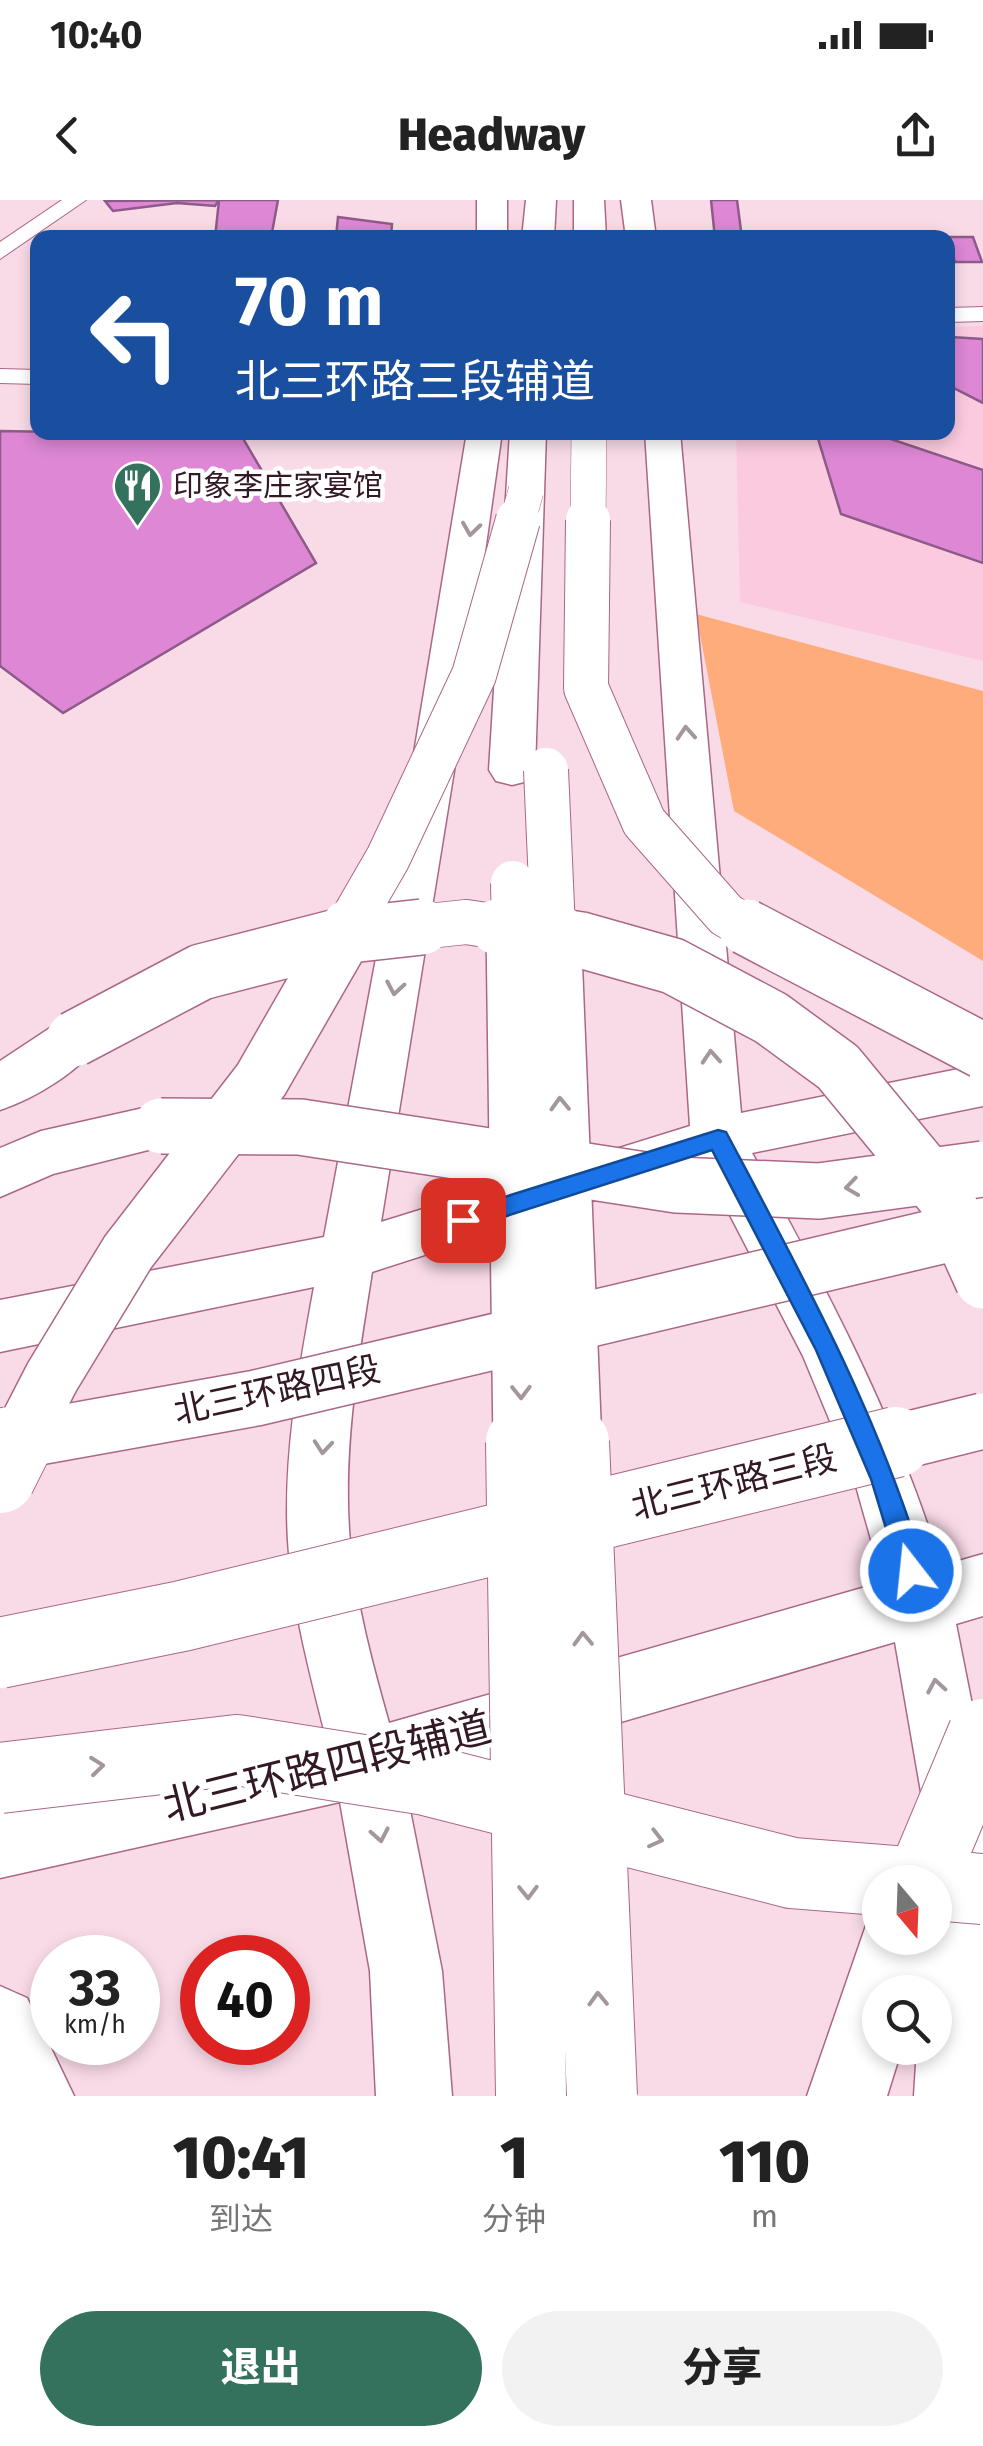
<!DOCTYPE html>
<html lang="zh">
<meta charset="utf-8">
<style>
:root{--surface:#fff;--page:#f2f2f2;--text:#222;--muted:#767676;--accent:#34725e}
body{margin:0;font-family:"Fira Sans","Noto Sans SC",sans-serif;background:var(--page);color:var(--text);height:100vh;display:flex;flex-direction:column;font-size:38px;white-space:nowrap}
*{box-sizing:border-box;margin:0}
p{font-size:32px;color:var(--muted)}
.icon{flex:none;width:55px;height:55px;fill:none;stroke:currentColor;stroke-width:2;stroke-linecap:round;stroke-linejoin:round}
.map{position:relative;height:1896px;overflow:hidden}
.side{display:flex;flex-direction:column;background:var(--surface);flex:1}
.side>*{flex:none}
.banner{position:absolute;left:30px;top:30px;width:925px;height:210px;border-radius:20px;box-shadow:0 5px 15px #0003;background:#1a4fa0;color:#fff;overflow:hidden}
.needle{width:65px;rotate:161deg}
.tools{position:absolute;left:862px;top:1665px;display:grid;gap:20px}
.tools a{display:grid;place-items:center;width:90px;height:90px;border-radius:50%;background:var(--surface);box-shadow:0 5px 15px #0003;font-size:50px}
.speed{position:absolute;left:30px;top:1735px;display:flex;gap:20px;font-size:50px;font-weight:700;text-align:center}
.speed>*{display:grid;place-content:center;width:130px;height:130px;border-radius:50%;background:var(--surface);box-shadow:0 5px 15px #0003;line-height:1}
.speed small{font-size:25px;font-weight:400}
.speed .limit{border:15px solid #d22;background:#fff;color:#111}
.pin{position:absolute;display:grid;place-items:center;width:85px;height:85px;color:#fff;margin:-42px;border-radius:20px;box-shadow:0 5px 15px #0006}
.me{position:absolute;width:110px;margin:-55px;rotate:344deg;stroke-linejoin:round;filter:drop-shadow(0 0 8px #0008)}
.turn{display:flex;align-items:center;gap:35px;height:210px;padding:0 40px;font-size:45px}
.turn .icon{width:130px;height:130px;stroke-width:2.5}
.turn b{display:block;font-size:70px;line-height:85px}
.eta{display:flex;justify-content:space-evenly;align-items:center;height:170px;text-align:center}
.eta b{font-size:60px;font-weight:800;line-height:70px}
.primary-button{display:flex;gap:20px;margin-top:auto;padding:20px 40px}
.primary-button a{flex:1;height:115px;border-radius:60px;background:var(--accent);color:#fff;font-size:40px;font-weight:800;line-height:115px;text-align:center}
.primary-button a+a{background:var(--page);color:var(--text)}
.status{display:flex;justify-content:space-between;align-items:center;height:70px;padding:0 50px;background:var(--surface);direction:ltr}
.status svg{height:28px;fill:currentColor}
header{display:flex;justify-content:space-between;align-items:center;height:130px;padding:0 40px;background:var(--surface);font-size:45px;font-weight:800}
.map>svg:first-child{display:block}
.built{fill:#fbcadf}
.green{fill:#ffac7d}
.building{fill:#dd87d5;stroke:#8e5a89;stroke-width:2.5}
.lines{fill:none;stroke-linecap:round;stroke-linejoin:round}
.street-casing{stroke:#aa6787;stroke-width:2}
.secondary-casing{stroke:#aa6787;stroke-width:3}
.primary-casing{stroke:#aa6787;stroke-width:3}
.highway-casing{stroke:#aa6787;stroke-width:3}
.street{fill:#fff;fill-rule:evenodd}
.secondary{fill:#fff;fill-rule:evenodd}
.primary{fill:#fff;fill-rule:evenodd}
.highway{fill:#fff;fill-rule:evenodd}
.primary-bridge-far2-casing{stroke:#aa6787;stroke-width:46;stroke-linecap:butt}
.primary-bridge-far1-casing{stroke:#aa6787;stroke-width:58;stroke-linecap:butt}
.primary-bridge-casing{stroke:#aa6787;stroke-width:72;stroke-linecap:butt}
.highway-bridge-far3-casing{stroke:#aa6787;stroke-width:36;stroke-linecap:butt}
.highway-bridge-far2-casing{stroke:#aa6787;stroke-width:46;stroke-linecap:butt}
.highway-bridge-far1-casing{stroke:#aa6787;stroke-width:58;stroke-linecap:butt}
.highway-bridge-casing{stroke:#aa6787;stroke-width:72;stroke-linecap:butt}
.primary-bridge-far2{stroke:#fff;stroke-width:44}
.primary-bridge-far1{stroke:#fff;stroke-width:55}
.primary-bridge{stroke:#fff;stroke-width:70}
.highway-bridge-far3{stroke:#fff;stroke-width:35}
.highway-bridge-far2{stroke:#fff;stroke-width:44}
.highway-bridge-far1{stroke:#fff;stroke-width:55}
.highway-bridge{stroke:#fff;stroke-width:70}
.oneway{stroke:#a3979d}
.route{fill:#1a73e8;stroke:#114b97;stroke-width:2.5}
.labels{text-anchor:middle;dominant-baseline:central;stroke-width:9;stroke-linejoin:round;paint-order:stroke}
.far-poi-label{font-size:30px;fill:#331825;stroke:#fff;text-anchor:start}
.street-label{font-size:35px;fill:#331825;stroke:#fff}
.near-street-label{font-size:42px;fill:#331825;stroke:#fff}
</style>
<div class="status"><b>10:40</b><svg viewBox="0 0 49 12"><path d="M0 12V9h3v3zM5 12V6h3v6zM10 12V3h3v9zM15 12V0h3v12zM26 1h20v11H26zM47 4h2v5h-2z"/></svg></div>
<header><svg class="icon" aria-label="back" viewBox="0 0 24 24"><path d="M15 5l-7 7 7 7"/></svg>Headway<svg class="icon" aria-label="share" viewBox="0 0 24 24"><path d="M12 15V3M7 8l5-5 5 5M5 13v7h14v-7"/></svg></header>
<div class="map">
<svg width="983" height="1896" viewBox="0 0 983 1896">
<rect width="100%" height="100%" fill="#f9dbe8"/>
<!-- built -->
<path class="built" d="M 983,126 L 983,461 L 740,402 L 736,233 L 948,232 L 948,127 Z"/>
<!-- green -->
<path class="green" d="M 696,414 L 983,491 L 983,761 L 734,611 Z"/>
<!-- building -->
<g class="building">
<path d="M 219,0 L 215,6 L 177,3 L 113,11 L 105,1 Z"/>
<path d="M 219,0 L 278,0 L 271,38 L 215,38 Z"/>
<path d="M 711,0 L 737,0 L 742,38 L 715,38 Z"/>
<path d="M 338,17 L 392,24 L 391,37 L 336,37 Z"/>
<path d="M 946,37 L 973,37 L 982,62 L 955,62 Z"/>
<path d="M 951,137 L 983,139 L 983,203 L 948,185 Z"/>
<path d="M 0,231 L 241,235 L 316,363 L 63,513 L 0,466 Z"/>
<path d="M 816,232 L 870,232 L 983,270 L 983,363 L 841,314 Z"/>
</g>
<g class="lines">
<defs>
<g id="street">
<path d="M 62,0 L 86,0 L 0,59 L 0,42 Z"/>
<path d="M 983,107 L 983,121 L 948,122 L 948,108 Z"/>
<path d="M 0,169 L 38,170 L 38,184 L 0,183 Z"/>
</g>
<g id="secondary">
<rect x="477" y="0" width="30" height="38"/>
<path d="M 621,0 L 651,0 L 656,38 L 626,38 Z"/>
<path d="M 467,232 L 502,232 L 454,571 L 381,1022 L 690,926 L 645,232 L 680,232 L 741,913 L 983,864 L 983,906 L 752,953 C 826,1088 896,1219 941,1366 L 983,1354 L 983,1416 L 956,1424 L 983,1560 L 983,1896 L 914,1896 L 917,1848 L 935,1848 L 935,1792 L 921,1792 L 924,1738 L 935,1738 L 935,1682 L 928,1682 L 930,1644 L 895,1442 L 405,1585 L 442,1771 L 452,1896 L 376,1896 L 370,1771 L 340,1602 L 0,1678 L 0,1608 L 326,1538 C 310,1473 292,1408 288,1341 C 283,1257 299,1169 314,1087 L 0,1152 L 0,1100 L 324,1037 L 411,571 ZM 704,965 L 803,1156 L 854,1279 L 883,1382 L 389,1523 C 372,1463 356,1403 350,1342 C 342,1253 358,1160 372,1072 Z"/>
</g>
<g id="primary">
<path d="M 526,0 L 556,0 L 554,38 L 522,38 Z"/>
<path d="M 510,232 L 546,232 L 535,570 L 528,581 L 512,585 L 496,581 L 489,570 Z"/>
</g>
<g id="highway">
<path d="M 574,0 L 604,0 L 606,38 L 574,38 Z"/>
<path d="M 74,818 L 92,824 L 100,839 C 84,870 33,899 0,910 L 0,861 L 56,824 Z"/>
<path d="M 161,904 L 180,910 L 188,926 L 180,942 L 53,974 L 0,997 L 0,948 L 41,931 Z"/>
<path d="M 880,1708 L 880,1738 L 936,1738 L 919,1792 L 880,1792 L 880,1848 L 902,1848 L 887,1896 L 807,1896 L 871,1711 Z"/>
<path d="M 0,1786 L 27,1798 L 74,1896 L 0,1896 Z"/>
</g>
</defs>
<!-- street casing -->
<use href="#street" class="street-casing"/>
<!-- secondary casing -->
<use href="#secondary" class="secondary-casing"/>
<!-- primary casing -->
<use href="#primary" class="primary-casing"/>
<!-- highway casing -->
<use href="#highway" class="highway-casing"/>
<!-- street -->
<use href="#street" class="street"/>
<!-- secondary -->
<use href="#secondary" class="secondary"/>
<!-- primary -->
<use href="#primary" class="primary"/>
<!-- highway -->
<use href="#highway" class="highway"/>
<defs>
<g id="primary-bridge-far2">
<path d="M 546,570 L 553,729"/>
<path d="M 513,683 L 514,729"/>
</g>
<g id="primary-bridge-far1">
<path d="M 514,727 L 521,1245"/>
<path d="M 553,727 L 574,1245"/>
</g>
<g id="primary-bridge">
<path d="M 521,1242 L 531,1896"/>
<path d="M 574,1242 L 602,1896"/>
</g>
<g id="highway-bridge-far3">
<path d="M 517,323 L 526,291"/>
<path d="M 588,323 L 589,232"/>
</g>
<g id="highway-bridge-far2">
<path d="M 588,320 L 586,488 L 644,622 L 726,715 L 750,729"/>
<path d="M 347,729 L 388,658 L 474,475 L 518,320"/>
<path d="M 400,729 L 466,722 L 513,729"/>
</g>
<g id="highway-bridge-far1">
<path d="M 497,727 L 581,740 L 673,766 L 771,818 L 838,867 L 945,997 L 983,1081"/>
<path d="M 746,727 L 983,851"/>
<path d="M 74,839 L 201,772 L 341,736 L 422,727"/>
<path d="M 161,926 L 300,927 L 677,985 L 819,991 L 983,969"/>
<path d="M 0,1244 L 256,1198 L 983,1026"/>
<path d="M 17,1245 L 52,1177 L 128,1052 L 261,880 L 349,727"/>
<path d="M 886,1245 L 983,1221"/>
</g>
<g id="highway-bridge">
<path d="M 0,1244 L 10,1242"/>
<path d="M 0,1278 L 18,1242"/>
<path d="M 0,1453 L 182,1416 L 896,1242"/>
<path d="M 0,1578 L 237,1550 L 426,1580 L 792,1673 L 906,1682"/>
<path d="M 921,1682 L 983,1534"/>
<path d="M 935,1685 L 983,1689"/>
</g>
</defs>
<!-- primary-bridge-far2 casing -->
<use href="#primary-bridge-far2" class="primary-bridge-far2-casing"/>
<!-- primary-bridge-far1 casing -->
<use href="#primary-bridge-far1" class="primary-bridge-far1-casing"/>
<!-- primary-bridge casing -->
<use href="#primary-bridge" class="primary-bridge-casing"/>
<!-- highway-bridge-far3 casing -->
<use href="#highway-bridge-far3" class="highway-bridge-far3-casing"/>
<!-- highway-bridge-far2 casing -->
<use href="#highway-bridge-far2" class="highway-bridge-far2-casing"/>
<!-- highway-bridge-far1 casing -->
<use href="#highway-bridge-far1" class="highway-bridge-far1-casing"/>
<!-- highway-bridge casing -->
<use href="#highway-bridge" class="highway-bridge-casing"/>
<!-- primary-bridge-far2 -->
<use href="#primary-bridge-far2" class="primary-bridge-far2"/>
<!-- primary-bridge-far1 -->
<use href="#primary-bridge-far1" class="primary-bridge-far1"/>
<!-- primary-bridge -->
<use href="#primary-bridge" class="primary-bridge"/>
<!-- highway-bridge-far3 -->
<use href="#highway-bridge-far3" class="highway-bridge-far3"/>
<!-- highway-bridge-far2 -->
<use href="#highway-bridge-far2" class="highway-bridge-far2"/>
<!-- highway-bridge-far1 -->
<use href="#highway-bridge-far1" class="highway-bridge-far1"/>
<!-- highway-bridge -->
<use href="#highway-bridge" class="highway-bridge"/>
</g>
<!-- one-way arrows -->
<defs><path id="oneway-chevron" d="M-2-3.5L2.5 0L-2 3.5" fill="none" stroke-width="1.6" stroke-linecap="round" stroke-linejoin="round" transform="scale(2.5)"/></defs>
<g class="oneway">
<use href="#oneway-chevron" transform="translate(471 329) rotate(98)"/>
<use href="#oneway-chevron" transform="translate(686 533) rotate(-94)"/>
<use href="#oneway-chevron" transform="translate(395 788) rotate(100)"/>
<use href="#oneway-chevron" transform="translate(711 857) rotate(-94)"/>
<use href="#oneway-chevron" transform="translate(560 904) rotate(-92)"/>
<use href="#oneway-chevron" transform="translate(852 987) rotate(172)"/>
<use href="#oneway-chevron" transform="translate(521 1192) rotate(89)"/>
<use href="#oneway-chevron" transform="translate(323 1247) rotate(95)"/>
<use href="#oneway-chevron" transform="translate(583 1439) rotate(-92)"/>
<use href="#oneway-chevron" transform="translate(936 1486) rotate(-100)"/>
<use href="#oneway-chevron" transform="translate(97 1566) rotate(-6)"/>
<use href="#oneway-chevron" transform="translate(380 1635) rotate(79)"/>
<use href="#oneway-chevron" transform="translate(656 1639) rotate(14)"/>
<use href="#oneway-chevron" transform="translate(528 1692) rotate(89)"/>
<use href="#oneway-chevron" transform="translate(598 1799) rotate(-92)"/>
</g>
<!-- route -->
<path class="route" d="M 718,930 L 726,932 C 803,1077 878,1213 925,1371 L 921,1381 L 911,1384 L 902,1381 L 871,1279 L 816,1150 L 712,950 L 463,1030 L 451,1020 L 463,1010 Z"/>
<!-- icons -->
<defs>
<symbol id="restaurant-pin" viewBox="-11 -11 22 30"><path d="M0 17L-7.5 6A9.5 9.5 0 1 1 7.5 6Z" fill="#34725e" stroke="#fff"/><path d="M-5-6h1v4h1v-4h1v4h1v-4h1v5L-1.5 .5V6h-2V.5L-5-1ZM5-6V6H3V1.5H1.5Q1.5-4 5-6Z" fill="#fff"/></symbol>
</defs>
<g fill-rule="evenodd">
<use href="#restaurant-pin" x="110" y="258" width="55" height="75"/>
</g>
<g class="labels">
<!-- far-poi labels -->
<g class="far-poi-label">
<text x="173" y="286">印象李庄家宴馆</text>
</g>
<!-- street labels -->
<g class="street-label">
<text transform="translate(277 1190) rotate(-12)">北三环路四段</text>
<text transform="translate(734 1282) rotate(-14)">北三环路三段</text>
</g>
<!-- near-street labels -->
<g class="near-street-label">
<text transform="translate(327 1567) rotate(-14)">北三环路四段辅道</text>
</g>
</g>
</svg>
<div class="tools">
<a><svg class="needle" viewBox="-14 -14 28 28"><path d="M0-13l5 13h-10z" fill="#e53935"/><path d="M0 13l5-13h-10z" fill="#767676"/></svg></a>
<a><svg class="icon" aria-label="search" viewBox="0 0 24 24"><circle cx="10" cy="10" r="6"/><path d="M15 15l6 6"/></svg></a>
</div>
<div class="speed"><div>33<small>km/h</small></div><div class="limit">40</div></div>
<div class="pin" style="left:463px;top:1020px;background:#d93025"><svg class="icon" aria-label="arrive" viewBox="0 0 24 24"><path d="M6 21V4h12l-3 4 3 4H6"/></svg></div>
<svg class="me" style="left:911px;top:1371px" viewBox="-20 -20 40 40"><circle r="17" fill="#1a73e8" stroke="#fff" stroke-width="3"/><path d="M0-11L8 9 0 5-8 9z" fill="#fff"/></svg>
<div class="banner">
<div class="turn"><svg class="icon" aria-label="left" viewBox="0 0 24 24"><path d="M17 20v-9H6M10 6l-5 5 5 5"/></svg><div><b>70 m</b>北三环路三段辅道</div></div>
</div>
</div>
<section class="side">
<div class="eta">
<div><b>10:41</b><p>到达</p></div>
<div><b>1</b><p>分钟</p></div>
<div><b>110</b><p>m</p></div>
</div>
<div class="primary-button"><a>退出</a><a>分享</a></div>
</section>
